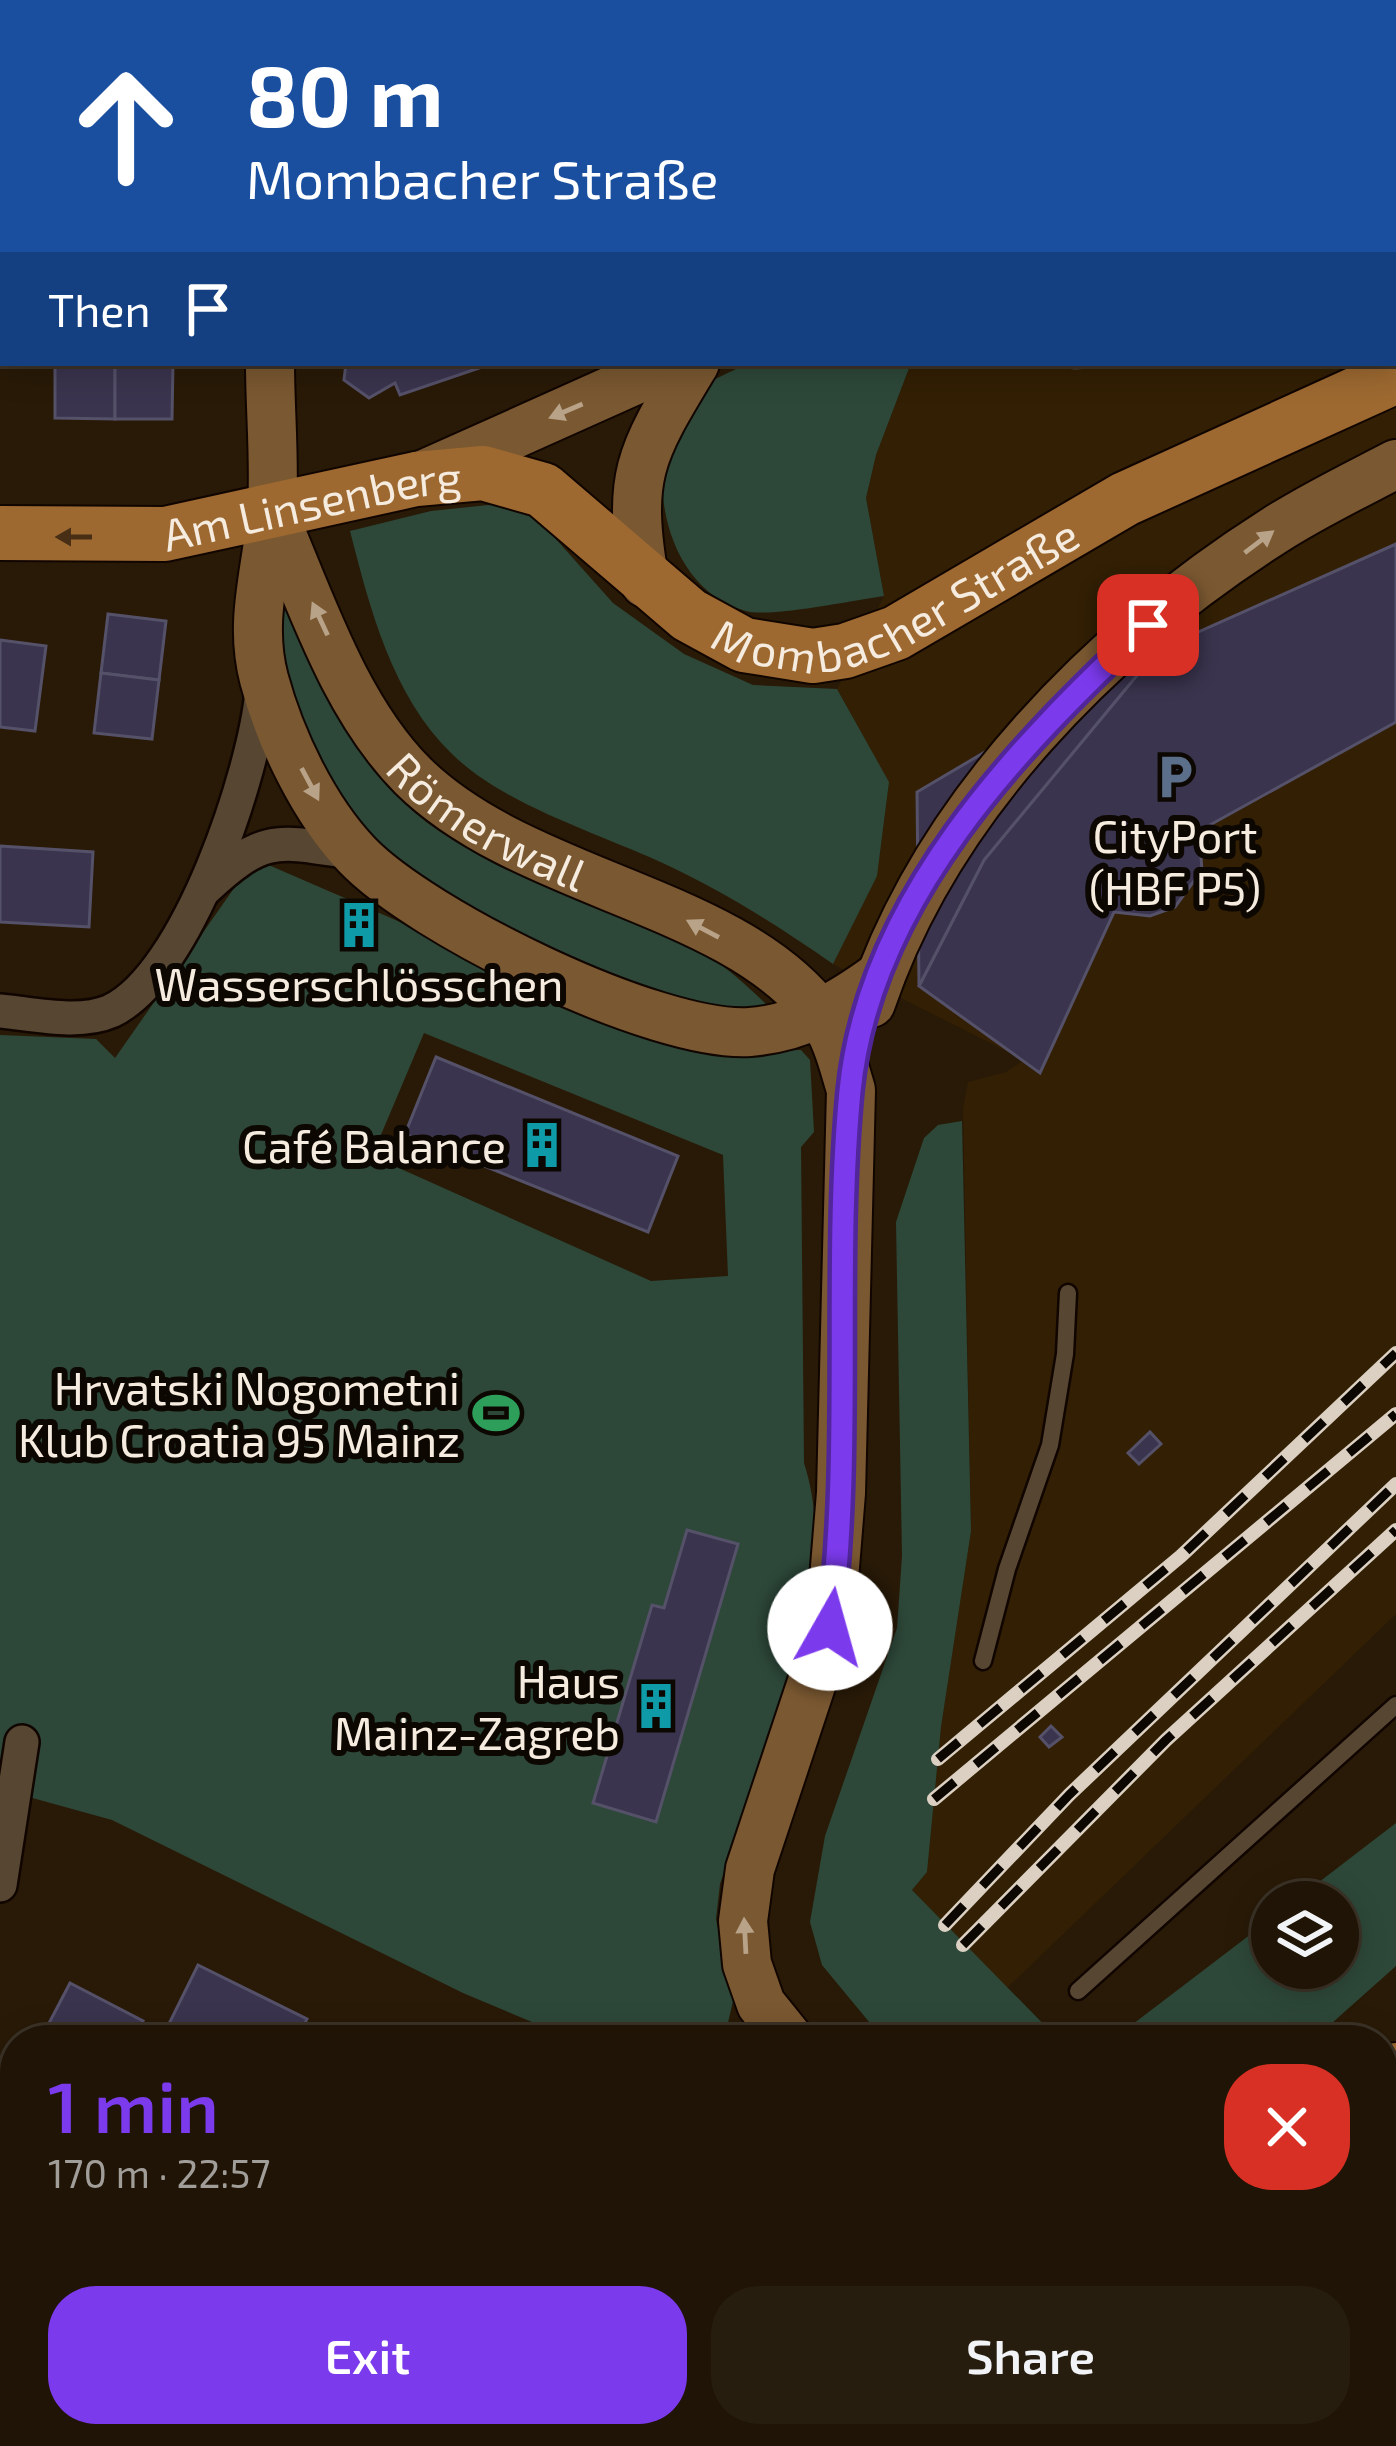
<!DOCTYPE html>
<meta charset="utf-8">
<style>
:root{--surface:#1f1405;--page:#271d0f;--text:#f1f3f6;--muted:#a19e9a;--line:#3c3327;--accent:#7c3aed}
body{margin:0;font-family:"Exo 2",sans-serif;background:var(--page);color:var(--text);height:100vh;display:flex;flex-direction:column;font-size:45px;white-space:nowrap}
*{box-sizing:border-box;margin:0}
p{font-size:39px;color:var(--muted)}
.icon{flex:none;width:66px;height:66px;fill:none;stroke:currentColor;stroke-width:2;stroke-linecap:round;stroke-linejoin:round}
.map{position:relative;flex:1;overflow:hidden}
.panel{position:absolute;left:0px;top:2025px;width:1398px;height:423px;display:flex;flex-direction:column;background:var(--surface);border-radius:48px 48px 0 0;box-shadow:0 6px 30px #0003,0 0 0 3px var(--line)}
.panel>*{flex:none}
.top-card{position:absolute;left:0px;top:0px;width:1398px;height:366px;box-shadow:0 6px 30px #0003,0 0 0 3px var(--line);background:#1a4fa0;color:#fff;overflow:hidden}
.controls{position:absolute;left:1251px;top:1881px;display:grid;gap:24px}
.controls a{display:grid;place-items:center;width:108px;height:108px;border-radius:50%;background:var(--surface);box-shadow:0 6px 30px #0003,0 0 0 3px var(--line);font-size:60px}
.pin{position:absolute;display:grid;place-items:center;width:102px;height:102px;color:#fff;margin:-51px;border-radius:24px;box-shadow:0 6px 18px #0006}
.me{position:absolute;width:132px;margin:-66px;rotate:7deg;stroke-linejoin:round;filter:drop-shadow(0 0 9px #0008)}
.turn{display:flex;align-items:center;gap:42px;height:252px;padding:0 48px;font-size:54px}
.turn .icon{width:156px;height:156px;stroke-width:2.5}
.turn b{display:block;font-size:84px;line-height:102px}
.then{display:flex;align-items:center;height:114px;padding:0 48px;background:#0003;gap:24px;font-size:45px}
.round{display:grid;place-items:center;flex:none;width:126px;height:126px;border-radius:48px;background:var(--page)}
.summary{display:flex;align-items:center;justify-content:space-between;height:204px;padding:0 48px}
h1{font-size:72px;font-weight:600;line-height:90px;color:var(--accent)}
.button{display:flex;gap:24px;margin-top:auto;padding:24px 48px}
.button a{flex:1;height:138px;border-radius:48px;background:var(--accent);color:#fff;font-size:48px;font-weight:600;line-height:138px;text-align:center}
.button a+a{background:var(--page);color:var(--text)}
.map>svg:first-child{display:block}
.built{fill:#321f04}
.green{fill:#2d4839;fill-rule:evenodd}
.building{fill:#3a344e;stroke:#555169;stroke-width:3}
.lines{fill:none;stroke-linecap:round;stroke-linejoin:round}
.lane-casing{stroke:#110500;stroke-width:21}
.street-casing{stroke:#110500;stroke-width:38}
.secondary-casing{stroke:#110500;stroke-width:52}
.primary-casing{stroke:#110500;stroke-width:58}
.lane{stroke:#574632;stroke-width:16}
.street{stroke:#574632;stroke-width:33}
.secondary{stroke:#7a5831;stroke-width:48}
.primary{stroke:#9d6931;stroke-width:54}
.tram{stroke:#dbd0c2;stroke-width:3}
.rail-casing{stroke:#dbd0c2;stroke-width:14}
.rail{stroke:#0d0702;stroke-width:9;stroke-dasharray:27;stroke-linecap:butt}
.oneway{fill:#b8a288}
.oneway2{fill:#472e15}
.route-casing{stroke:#51269a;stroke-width:30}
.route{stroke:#7c3aed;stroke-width:21}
.labels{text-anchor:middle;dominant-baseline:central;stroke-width:12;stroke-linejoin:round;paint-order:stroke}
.street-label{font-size:45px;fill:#f5ebde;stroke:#0d0702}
.poi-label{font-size:45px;fill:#f5ebde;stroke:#0d0702;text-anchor:end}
</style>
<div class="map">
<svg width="1396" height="2446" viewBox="0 0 1396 2446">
<rect width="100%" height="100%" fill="#291a07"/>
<!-- built -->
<path class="built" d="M 331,0 L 1396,0 L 1396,1614 L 1006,1989 L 912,1890 L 927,1872 L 941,1727 L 971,1531 L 963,1108 L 968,1082 L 1006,1072 L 1024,1060 L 833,964 L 877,876 L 889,783 L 837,689 L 884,596 L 866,498 L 876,455 L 911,363 L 1395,363 L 1395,3 Z"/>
<!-- green -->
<g class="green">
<path d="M 748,363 L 911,363 L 876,455 L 866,498 L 884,596 C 855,600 769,618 746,611 C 663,589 640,467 685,401 C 696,385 730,373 748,363 Z"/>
<path d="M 498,504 L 538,519 L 613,603 L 684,654 L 753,685 L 837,689 L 889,782 L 877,876 L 833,964 C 780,927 728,894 669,866 C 602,834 504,806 451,753 C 392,695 370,609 350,531 L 431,511 Z"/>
<path d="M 267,557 C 300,621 337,712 376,770 C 446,870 579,884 678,937 C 715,957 743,981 772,1010 L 707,1011 L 652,991 L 505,927 L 419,879 L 387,854 L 335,789 L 291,702 Z"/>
<path d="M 264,863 L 460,948 L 739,1051 L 801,1050 L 810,1060 L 814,1132 L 801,1147 L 804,1463 C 846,1592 761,1763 720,1884 L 716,1919 L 733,2001 L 724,2040 L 575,2040 L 463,1993 L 112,1820 L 0,1789 L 0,1035 L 96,1039 L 115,1058 L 244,874 ZM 424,1033 L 723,1155 L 728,1276 L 651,1281 L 372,1156 Z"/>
<path d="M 962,1121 L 971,1531 L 941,1727 L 927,1872 L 912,1890 L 1059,2040 L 884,2040 L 822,1965 L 810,1922 L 825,1836 L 897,1628 L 902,1556 L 896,1222 L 924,1138 L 938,1125 Z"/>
<path d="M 1396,1823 L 1396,1966 L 1313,2040 L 1112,2040 L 1272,1918 L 1272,1968 L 1338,1968 L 1338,1902 L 1293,1902 Z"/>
<path d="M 3,2209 L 15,2211 L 8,2269 L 15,2270 L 15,2420 L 0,2410 Z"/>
<path d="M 35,2433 L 220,2433 L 214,2446 L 54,2446 Z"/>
</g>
<!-- building -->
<g class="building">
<path d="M 87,0 L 188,0 L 87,3 Z"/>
<path d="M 364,0 L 644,0 L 364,3 Z"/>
<path d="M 644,0 L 1077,0 L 643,3 Z"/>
<path d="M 55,363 L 115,363 L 115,419 L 55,418 Z"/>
<path d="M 115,363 L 173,363 L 172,419 L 115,419 Z"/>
<path d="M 346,363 L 484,363 L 485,366 L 400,395 L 395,383 L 369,398 L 344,380 Z"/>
<path d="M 1030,363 L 1152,363 L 1075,368 Z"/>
<path d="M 1396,544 L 1396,722 L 1199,831 L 1202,870 L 1175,907 L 1150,916 L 1114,912 L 1040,1073 L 919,986 L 984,860 L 1158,650 Z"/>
<path d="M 108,614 L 166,621 L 159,680 L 101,673 Z"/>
<path d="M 0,640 L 46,646 L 35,731 L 0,727 Z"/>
<path d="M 1158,650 L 984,860 L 919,986 L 917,792 Z"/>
<path d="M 101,673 L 159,680 L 152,739 L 94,733 Z"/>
<path d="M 0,846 L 93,852 L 89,927 L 0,922 Z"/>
<circle cx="359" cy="925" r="17"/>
<path d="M 436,1057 L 678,1156 L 648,1232 L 405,1134 Z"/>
<path d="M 1150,1432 L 1161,1444 L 1139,1464 L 1128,1453 Z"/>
<path d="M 687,1530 L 738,1544 L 656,1822 L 593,1803 L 652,1605 L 664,1608 Z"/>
<path d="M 1051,1726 L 1062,1737 L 1049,1747 L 1040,1737 Z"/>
<path d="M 198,1965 L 307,2019 L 297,2040 L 161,2040 Z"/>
<path d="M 70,1983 L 143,2021 L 133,2040 L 77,2040 L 48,2025 Z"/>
<path d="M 13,2136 L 15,2137 L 15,2211 L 3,2209 Z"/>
<path d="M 1396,2279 L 1396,2446 L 1345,2446 L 1348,2433 L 1383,2433 L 1383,2280 Z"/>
<path d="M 1150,2433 L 1348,2433 L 1345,2446 L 1149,2446 Z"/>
</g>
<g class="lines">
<defs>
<g id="lane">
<path d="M 1264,0 L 1269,3"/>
<path d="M 1291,0 L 1295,3"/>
<path d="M 1395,80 L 1396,81"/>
<path d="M 983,1661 L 1007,1569 L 1050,1445 L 1065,1354 L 1068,1293"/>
<path d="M 1078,1991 L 1396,1705"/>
<path d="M 334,2446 L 346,2433"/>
</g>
<g id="street">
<path d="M 205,889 C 265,833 277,841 356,853"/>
<path d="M 0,1011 C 33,1014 79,1025 111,1011 C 188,975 255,771 262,691"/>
<path d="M 0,1885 L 22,1742"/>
<path d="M 235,2446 L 240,2433"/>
<path d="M 1001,2446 L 1010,2433"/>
</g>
<g id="secondary">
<path d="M 1133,0 L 1133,3"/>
<path d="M 284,3 L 285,0"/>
<path d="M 270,363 C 270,411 275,461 272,508 C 268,567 248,619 264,679 C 280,739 314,810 357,855 C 421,922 656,1038 750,1032 C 801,1028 840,1005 881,975"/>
<path d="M 425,474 L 673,363"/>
<path id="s1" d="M 272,511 C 310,599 344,707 413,776 C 525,886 731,898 820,1014 C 837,1036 843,1064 851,1090 L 841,1493 L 830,1628 L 750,1869 L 743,1921 L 747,1964 L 761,2004 L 790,2040"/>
<path d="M 645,583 C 626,475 640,454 695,363"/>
<path d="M 871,1003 C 937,806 1102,640 1275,530 C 1314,505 1356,485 1396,464"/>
</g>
<g id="primary">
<path d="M 1189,0 L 1195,3"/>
<path d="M 1385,0 L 1390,3"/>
<path d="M 1395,168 L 1396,169"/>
<path id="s2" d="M 0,533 L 165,534 L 416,479 L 483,473 L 543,490 L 689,615 L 744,645 L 813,656 L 845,651 L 896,633 L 1125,499 L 1396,376"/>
<path d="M 1383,2082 L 1396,2070"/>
<path d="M 463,2446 L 477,2433"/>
</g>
</defs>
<!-- lane casing -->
<use href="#lane" class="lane-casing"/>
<!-- street casing -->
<use href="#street" class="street-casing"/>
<!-- secondary casing -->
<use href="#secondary" class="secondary-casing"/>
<!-- primary casing -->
<use href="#primary" class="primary-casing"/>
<!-- lane -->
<use href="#lane" class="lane"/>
<!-- street -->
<use href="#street" class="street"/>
<!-- secondary -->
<use href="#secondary" class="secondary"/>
<!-- primary -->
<use href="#primary" class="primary"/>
<!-- tram -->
<g class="tram">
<path d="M 1252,0 L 1257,3"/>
<path d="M 1317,0 L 1323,3"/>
<path d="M 1395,47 L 1396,47"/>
<path d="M 1395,101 L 1396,102"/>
</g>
<defs>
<g id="rail">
<path d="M 938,1759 L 1181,1556 L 1396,1353"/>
<path d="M 934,1799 L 1396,1414"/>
<path d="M 945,1925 L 1069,1795 L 1396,1484"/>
<path d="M 963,1945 L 1166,1740 L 1396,1530"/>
</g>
</defs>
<!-- rail casing -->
<use href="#rail" class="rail-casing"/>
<!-- rail -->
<use href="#rail" class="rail"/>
</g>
<!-- one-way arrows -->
<defs><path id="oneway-solid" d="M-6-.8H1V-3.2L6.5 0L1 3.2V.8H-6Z" transform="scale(3)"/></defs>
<g class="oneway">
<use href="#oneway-solid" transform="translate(566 411) rotate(157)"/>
<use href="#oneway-solid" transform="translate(1259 542) rotate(-37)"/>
<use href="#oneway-solid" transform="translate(320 619) rotate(-115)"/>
<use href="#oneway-solid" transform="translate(310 784) rotate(62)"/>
<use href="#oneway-solid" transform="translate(703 929) rotate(-152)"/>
<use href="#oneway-solid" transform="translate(745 1936) rotate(-93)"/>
</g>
<use class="oneway2" href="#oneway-solid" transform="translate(74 537) rotate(180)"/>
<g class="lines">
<defs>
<path id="route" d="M 830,1628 C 853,1450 833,1269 850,1091 C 869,900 1016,748 1148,625"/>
</defs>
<!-- route casing -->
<use href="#route" class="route-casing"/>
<!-- route -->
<use href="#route" class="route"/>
</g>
<!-- icons -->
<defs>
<symbol id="parking-bare" viewBox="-9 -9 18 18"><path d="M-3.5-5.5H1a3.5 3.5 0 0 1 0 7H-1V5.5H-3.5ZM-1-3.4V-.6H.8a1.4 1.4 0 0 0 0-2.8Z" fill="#5c6f8a" stroke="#0d0702" stroke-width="2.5" paint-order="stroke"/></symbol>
<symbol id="building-bare" viewBox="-9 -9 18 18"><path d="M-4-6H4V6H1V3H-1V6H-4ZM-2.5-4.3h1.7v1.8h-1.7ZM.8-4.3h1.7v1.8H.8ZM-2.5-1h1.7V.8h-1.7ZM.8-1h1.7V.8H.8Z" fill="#0f9aa8" stroke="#0d0702" stroke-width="2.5" paint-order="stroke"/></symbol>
<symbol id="stadium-bare" viewBox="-9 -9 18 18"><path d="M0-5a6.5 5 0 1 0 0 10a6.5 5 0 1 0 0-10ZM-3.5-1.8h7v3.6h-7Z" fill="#2e9e5b" stroke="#0d0702" stroke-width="2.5" paint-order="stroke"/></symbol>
</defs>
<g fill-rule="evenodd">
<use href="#parking-bare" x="1142" y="744" width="66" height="66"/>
<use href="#building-bare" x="326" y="892" width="66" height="66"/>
<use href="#building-bare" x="509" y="1112" width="66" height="66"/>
<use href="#stadium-bare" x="463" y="1380" width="66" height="66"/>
<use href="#building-bare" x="623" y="1673" width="66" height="66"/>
</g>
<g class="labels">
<!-- street labels -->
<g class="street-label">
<text stroke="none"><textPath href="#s2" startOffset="315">Am Linsenberg</textPath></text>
<text stroke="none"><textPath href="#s2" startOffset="972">Mombacher Straße</textPath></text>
<text stroke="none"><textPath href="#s1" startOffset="390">Römerwall</textPath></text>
</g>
<!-- poi labels -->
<g class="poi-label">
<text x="1175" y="835" text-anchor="middle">CityPort<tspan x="1175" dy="52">(HBF P5)</tspan></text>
<text x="359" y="983" text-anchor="middle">Wasserschlösschen</text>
<text x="506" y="1145">Café Balance</text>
<text x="460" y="1387">Hrvatski Nogometni<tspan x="460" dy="52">Klub Croatia 95 Mainz</tspan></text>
<text x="620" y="1680">Haus<tspan x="620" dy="52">Mainz-Zagreb</tspan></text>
</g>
</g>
</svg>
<div class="controls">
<a><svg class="icon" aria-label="layers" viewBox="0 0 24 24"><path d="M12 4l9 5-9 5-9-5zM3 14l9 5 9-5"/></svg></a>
</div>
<div class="pin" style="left:1148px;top:625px;background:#d93025"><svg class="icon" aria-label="arrive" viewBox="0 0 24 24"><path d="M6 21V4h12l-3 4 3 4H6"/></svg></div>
<svg class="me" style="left:830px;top:1628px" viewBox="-20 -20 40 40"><circle r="19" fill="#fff"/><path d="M0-13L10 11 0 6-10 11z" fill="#7c3aed"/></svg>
<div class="top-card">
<div class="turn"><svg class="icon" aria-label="ahead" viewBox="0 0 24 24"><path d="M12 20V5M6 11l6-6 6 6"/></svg><div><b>80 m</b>Mombacher Straße</div></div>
<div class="then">Then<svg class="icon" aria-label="arrive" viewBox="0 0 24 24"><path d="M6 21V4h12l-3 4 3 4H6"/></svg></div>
</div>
<section class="panel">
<div class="summary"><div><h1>1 min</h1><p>170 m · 22:57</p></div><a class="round" style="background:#d93025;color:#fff"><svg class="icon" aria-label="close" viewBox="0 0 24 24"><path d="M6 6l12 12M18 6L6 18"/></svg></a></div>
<div class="button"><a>Exit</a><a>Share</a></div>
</section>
</div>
